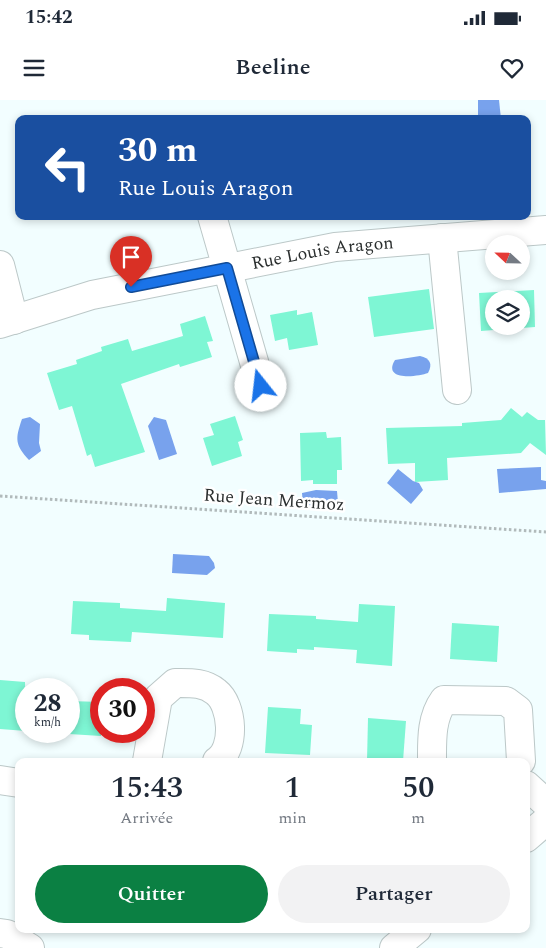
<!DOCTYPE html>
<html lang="fr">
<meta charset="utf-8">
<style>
:root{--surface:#fff;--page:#f2f2f3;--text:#1f2937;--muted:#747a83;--accent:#0b8043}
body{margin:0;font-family:Spectral,serif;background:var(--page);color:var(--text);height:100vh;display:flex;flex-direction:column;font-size:19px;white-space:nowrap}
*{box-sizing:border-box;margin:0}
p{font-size:16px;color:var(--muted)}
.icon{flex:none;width:28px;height:28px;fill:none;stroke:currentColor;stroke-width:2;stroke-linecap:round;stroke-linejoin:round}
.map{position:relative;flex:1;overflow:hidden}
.sheet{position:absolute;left:15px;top:658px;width:515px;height:175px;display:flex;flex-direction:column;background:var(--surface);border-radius:10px;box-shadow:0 2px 8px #0003}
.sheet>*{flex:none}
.guide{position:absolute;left:15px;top:15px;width:516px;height:105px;border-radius:10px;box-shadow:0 2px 8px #0003;background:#1a4fa0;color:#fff;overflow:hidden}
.needle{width:32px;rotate:292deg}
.controls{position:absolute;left:485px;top:135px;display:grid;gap:10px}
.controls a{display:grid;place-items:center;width:45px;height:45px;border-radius:50%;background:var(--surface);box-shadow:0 2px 8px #0003;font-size:25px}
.speed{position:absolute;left:15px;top:578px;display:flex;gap:10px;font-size:25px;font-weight:700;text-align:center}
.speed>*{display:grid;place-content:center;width:65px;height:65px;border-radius:50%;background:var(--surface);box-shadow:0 2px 8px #0003;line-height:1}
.speed small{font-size:12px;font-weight:400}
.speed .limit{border:8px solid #d22;background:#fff;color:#111}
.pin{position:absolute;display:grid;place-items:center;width:42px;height:42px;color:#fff;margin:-51px -21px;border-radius:50% 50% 50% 0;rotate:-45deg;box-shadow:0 0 5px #0007}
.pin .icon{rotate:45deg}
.me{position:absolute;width:55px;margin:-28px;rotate:344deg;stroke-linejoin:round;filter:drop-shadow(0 0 4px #0008)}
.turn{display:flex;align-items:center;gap:18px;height:105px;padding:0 20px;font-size:22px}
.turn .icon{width:65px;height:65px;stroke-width:2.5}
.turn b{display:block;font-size:35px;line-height:42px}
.eta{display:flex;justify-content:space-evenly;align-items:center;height:85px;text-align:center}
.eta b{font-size:30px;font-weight:600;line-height:35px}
.primary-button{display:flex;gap:10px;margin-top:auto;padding:10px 20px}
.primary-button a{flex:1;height:58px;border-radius:30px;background:var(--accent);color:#fff;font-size:20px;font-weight:600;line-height:58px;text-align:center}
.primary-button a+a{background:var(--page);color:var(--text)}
.status{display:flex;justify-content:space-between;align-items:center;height:35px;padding:0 25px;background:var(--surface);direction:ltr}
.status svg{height:14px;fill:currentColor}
header{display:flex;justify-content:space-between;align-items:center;height:65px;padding:0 20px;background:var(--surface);font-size:22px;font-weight:600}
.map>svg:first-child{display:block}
.water{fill:#78a2ed}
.building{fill:#7ef6d4;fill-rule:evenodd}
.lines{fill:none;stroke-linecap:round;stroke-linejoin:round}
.street-casing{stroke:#bcc8c8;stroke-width:30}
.path{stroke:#b1babb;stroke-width:3;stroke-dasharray:2.5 2.5;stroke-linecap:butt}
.street{stroke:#fff;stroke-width:28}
.route-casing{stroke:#114b97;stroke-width:12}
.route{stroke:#1a73e8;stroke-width:9}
.labels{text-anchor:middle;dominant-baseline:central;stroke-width:5;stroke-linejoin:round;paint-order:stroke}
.street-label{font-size:18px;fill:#2b2f2f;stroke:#fff}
</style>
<div class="status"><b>15:42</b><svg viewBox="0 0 49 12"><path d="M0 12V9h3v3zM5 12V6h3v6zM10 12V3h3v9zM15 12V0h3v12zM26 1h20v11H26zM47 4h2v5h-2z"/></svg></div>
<header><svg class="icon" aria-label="menu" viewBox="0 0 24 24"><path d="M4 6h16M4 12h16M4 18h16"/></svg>Beeline<svg class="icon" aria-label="heart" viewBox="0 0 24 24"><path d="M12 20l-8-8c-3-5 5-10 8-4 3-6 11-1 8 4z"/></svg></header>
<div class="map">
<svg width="546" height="848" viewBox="0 0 546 848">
<rect width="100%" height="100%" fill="#f2feff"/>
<!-- water -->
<g class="water">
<path d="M 478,0 L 499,0 L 501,19 L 478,19 Z"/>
<path d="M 420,256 C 430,258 433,264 428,273 C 417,277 382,281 395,260 Z"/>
<path d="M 30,317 L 40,324 L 39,343 L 41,351 L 29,360 C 15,345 15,339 22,319 Z"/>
<path d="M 154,317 L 166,320 L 177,354 L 159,360 L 148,326 Z"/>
<path d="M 541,367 L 541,380 L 546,381 L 546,389 L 499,393 L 497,369 Z"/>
<path d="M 398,369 L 413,381 L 419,383 L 423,390 L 411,404 L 387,383 Z"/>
<path d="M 316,390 L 337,391 L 338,403 L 320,406 L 303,405 L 302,393 Z"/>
<path d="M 173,454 L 209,456 L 214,463 L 215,468 L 207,475 L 172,473 Z"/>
</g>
<!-- building -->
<g class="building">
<path d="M 429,189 L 434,229 L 374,237 L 368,197 Z"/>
<path d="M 534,190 L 535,227 L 481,231 L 479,193 ZM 494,199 L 521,199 L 521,226 L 494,226 Z"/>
<path d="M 297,210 L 297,215 L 312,212 L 318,245 L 289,250 L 287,238 L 275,241 L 270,215 Z"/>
<path d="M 205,216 L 213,241 L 207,242 L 212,257 L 180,267 L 179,264 L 121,284 L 145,352 L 95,367 L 91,354 L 87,356 L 72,306 L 59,310 L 47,273 L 77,264 L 76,260 L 102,251 L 101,247 L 128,239 L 132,251 L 183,236 L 180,224 Z"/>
<path d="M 511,308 L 522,317 L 527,312 L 538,320 L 545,320 L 546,355 L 530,343 L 521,353 L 447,358 L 448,380 L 415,382 L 415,363 L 388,364 L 386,328 L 462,326 L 462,323 L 501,320 Z"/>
<path d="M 235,316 L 243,340 L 238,342 L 242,356 L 212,366 L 203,338 L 214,335 L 210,324 Z"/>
<path d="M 326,332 L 327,338 L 341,337 L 342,370 L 337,370 L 337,384 L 313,384 L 313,380 L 301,381 L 300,333 Z"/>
<path d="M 167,498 L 225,503 L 223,538 L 132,532 L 131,542 L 89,540 L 89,535 L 71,534 L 73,501 L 120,503 L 120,508 L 166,511 Z"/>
<path d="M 359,504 L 395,506 L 392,566 L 356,563 L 357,550 L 314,547 L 314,550 L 297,549 L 297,553 L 267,551 L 269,514 L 316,516 L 316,519 L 358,522 Z"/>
<path d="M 452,523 L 499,526 L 497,562 L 450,559 Z"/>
<path d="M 0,580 L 25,582 L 26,631 L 0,629 Z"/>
<path d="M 69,601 L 101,602 L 101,636 L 69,634 Z"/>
<path d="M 268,607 L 301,609 L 300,624 L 312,625 L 310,655 L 265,653 Z"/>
<path d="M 368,618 L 406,621 L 403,661 L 367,661 Z"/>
</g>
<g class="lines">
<defs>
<g id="street">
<path d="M 212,116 L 261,286"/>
<path d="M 442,138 L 457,290"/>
<path d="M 0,165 L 14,220"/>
<path id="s1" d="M 0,224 L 92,195 L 335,147 L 546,130"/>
<path d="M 147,661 L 158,598 L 175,583 C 190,583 204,582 216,592 C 233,605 236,649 217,661"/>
<path d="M 432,661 C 432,640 431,618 444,600 L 506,601 L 518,610 L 521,661"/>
<path d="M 0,680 L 19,683"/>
<path d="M 526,685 L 546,703"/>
<path d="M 526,738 L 546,721"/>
<path d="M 0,833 L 7,834 L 30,848"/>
<path d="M 394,848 L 417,829"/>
</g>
</defs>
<!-- street casing -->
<use href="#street" class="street-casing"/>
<!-- path -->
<path class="path" d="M 0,396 L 546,432"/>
<!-- street -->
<use href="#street" class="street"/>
</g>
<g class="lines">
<defs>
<path id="route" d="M 131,187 L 227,168 L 261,286"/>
</defs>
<!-- route casing -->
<use href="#route" class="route-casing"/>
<!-- route -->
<use href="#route" class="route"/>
</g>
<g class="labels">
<!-- street labels -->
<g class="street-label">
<text stroke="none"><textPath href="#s1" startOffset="331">Rue Louis Aragon</textPath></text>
<text transform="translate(274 400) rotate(4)">Rue Jean Mermoz</text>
</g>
</g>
</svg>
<div class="controls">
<a><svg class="needle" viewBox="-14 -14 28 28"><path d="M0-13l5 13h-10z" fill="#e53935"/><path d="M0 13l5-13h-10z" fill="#747a83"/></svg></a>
<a><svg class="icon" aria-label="layers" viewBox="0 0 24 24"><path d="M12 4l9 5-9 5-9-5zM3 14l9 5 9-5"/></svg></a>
</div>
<div class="speed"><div>28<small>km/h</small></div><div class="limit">30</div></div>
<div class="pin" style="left:131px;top:187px;background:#d93025"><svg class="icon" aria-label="arrive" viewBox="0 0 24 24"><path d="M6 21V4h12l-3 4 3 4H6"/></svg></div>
<svg class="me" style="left:261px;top:286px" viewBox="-20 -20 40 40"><circle r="19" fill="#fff"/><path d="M0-13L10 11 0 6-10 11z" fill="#1a73e8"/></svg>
<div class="guide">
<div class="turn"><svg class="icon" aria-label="left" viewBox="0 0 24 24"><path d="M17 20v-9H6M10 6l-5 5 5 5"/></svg><div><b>30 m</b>Rue Louis Aragon</div></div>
</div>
<section class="sheet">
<div class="eta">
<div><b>15:43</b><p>Arrivée</p></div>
<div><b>1</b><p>min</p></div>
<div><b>50</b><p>m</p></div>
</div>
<div class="primary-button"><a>Quitter</a><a>Partager</a></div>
</section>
</div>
